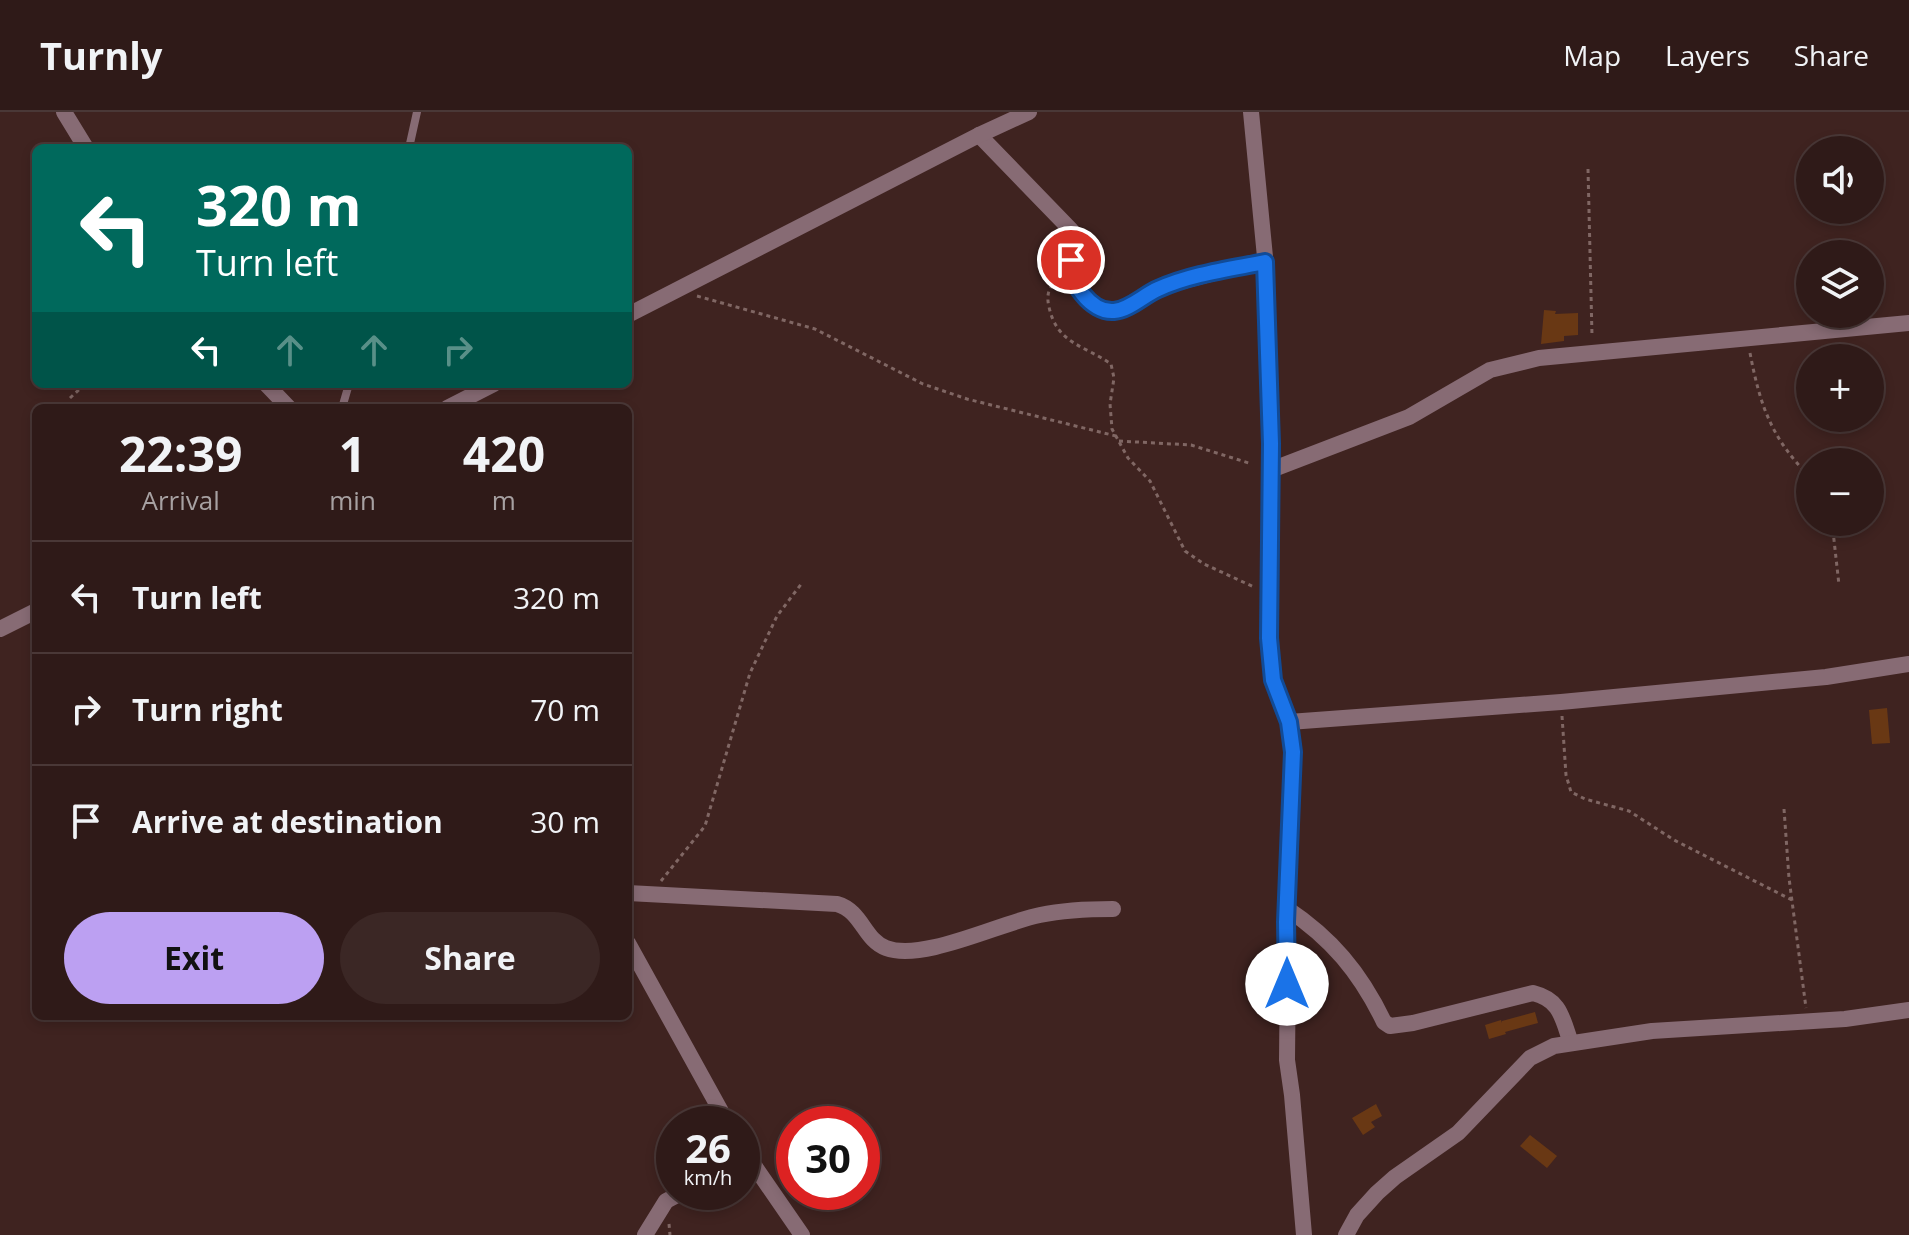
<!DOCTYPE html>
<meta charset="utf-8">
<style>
:root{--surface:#2f1a18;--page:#3b2725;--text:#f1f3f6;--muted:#a7a1a2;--line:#4a3837;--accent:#bca0f2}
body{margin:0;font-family:"Open Sans",sans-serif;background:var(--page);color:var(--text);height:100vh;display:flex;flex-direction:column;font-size:30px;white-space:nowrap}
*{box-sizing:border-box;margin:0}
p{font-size:26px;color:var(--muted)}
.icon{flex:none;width:44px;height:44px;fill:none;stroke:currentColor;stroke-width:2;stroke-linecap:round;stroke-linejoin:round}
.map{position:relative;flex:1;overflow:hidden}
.side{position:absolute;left:32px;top:292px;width:600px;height:616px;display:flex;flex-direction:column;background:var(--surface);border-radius:12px;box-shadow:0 4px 12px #0003,0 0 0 2px var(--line)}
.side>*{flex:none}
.guide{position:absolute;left:32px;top:32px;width:600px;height:244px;border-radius:12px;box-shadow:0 4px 12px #0003,0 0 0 2px var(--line);background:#00695c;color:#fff;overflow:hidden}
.buttons{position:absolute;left:1796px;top:24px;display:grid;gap:16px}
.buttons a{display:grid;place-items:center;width:88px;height:88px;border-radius:50%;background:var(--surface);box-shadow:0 4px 12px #0003,0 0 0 2px var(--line);font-size:40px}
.speed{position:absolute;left:656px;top:994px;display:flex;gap:16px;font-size:40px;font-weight:700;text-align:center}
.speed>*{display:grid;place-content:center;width:104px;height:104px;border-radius:50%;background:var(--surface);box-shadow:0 4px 12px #0003,0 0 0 2px var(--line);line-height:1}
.speed small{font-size:20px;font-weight:400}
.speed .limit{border:12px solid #d22;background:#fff;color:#111}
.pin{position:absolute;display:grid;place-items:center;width:68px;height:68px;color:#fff;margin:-34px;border:4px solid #fff;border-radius:50%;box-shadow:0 2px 8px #0007}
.me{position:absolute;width:88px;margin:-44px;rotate:0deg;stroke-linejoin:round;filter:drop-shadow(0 0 6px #0008)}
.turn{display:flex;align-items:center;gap:28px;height:168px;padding:0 32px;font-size:36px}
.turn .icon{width:104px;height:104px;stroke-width:2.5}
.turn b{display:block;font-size:56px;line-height:68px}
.lanes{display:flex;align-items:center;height:76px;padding:0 32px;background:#0003;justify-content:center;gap:40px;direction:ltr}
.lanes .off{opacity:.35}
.eta{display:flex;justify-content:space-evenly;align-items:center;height:136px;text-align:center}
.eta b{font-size:48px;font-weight:700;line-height:56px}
.cta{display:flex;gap:16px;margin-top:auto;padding:16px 32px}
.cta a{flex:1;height:92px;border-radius:48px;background:var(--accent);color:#111;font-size:32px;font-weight:700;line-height:92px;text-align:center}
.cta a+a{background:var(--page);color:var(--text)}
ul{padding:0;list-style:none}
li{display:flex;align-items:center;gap:24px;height:112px;padding:0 32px;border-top:2px solid var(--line)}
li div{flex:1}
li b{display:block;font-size:30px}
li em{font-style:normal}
header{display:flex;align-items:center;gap:48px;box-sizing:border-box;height:112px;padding:0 40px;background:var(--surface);border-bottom:2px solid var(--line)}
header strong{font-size:38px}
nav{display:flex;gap:44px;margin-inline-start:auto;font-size:28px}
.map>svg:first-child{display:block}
.building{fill:#693814}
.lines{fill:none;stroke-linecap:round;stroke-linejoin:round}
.path{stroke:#806764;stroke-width:3;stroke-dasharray:4 4;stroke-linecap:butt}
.service{stroke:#876b74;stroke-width:8}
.minor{stroke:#876b74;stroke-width:16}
.tertiary{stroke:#876b74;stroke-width:16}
.route-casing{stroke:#114b97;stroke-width:20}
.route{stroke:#1a73e8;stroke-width:14}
</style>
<header>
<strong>Turnly</strong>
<nav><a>Map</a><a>Layers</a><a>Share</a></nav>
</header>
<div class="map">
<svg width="1909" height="1123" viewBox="0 0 1909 1123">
<rect width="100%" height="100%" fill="#3f2320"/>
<!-- building -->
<g class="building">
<path d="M 1544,198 L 1556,199 L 1555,202 L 1578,201 L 1578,223 L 1564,224 L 1564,229 L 1541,232 Z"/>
<path d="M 1887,596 L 1890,631 L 1872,632 L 1869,598 Z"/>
<path d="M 1535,900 L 1538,911 L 1505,920 L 1506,922 L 1489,927 L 1485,913 L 1501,908 L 1502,911 L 1502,909 Z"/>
<path d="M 1376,992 L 1382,1004 L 1371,1010 L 1375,1015 L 1363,1023 L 1352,1006 Z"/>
<path d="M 1530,1023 L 1557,1044 L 1547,1056 L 1520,1034 Z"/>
</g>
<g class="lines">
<!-- path -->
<g class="path">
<path d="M 1588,57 L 1592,224"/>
<path d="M 1057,166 C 1049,176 1046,182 1049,195 C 1057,232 1084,233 1111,252 L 1114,266 L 1110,292 L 1112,317 L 1128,346 L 1150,369 L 1185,439 L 1204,452 L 1254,475"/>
<path d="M 697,184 L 815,217 L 923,272 L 967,287 L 1116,324"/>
<path d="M 1750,241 C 1760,293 1771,326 1810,365"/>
<path d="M 70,286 L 85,272"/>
<path d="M 1119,329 L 1191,333 L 1252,352"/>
<path d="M 1832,410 L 1839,473"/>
<path d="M 1562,604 L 1566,663 L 1571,680 L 1585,687 L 1629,699 L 1674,728 L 1792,788"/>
<path d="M 1784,697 L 1789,766 L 1806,896"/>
<path d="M 661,769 L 705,714 L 750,561 L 777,504 L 802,471"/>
<path d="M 669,1112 L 670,1123"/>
</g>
<!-- service -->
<g class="service">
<path d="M 409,36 L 417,0"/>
<path d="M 342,296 L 349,272"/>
</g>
<!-- minor -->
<g class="minor">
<path d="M 64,0 L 86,36"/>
<path d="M 1251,0 L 1265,145 L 1269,229 L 1269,526 L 1273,568 L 1289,610 L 1293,640 L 1286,810 L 1288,846 L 1287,948 L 1292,983 L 1304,1123"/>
<path d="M 979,23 L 1071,118 L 1078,132 C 1077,142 1069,150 1070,161 C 1073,180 1101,203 1120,198 C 1135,193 1148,180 1164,175 C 1197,164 1231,157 1265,150"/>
<path d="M 266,272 L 289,296"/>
<path d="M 1271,358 L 1409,305 L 1490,258 L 1539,246 L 1909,211"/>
<path d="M 1289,610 L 1561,590 L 1826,565 L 1909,552"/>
<path d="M 628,781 L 837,792 C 862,799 864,828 886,836 C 923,850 1000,811 1040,803 C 1064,798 1089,797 1113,797"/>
<path d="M 1286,796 C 1331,826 1360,860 1384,910 L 1390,914 L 1413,911 L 1533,881 C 1561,888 1562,906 1571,931"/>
<path d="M 628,831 L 728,1012"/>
<path d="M 742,1036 L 802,1123"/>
<path d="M 645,1123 L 666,1089 L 683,1080"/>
<path d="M 1346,1123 L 1357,1103 L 1377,1081 L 1395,1065 L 1458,1021 L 1530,946 L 1554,934 L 1652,919 L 1845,907 L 1909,898"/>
</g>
<!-- tertiary -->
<g class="tertiary">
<path d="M 628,203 L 979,23 L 1029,0"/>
<path d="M 447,296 L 494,272"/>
<path d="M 0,517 L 36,499"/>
</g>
</g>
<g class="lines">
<defs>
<path id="route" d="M 1071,148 C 1068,169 1091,201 1114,199 C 1129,198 1144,183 1158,177 C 1191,162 1230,157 1265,150 L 1271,332 L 1269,526 L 1273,568 L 1289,610 L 1293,640 L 1286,810 L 1287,872"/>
</defs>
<!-- route casing -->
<use href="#route" class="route-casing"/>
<!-- route -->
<use href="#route" class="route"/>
</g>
</svg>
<div class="buttons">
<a><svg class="icon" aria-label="sound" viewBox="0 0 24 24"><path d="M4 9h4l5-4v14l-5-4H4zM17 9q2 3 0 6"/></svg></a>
<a><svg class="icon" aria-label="layers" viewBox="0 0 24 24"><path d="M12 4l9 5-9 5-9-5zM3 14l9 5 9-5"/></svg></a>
<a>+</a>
<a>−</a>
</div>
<div class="speed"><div>26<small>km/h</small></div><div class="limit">30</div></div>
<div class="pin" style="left:1071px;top:148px;background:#d93025"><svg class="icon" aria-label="arrive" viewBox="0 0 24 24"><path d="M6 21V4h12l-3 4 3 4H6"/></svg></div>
<svg class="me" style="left:1287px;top:872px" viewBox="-20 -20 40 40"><circle r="19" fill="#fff"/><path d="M0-13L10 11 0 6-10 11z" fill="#1a73e8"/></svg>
<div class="guide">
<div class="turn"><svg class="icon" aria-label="left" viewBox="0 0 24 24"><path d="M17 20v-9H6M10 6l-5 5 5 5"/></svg><div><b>320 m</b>Turn left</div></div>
<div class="lanes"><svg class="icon" aria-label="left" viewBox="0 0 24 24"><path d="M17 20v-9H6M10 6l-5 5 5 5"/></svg><svg class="icon off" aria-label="ahead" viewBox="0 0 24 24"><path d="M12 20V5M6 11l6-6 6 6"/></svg><svg class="icon off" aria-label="ahead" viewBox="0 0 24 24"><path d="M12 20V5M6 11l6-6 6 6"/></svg><svg class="icon off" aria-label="right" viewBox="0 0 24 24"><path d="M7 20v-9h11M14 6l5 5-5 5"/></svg></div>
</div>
<section class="side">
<div class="eta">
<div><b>22:39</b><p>Arrival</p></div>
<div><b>1</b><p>min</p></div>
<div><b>420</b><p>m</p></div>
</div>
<ul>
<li><svg class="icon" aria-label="left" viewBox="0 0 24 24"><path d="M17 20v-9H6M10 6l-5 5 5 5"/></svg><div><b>Turn left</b></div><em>320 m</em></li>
<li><svg class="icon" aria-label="right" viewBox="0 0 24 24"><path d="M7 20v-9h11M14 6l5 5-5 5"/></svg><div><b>Turn right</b></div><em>70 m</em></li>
<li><svg class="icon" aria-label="arrive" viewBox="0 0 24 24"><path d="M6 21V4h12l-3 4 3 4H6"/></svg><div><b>Arrive at destination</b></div><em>30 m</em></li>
</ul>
<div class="cta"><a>Exit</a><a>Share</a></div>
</section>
</div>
